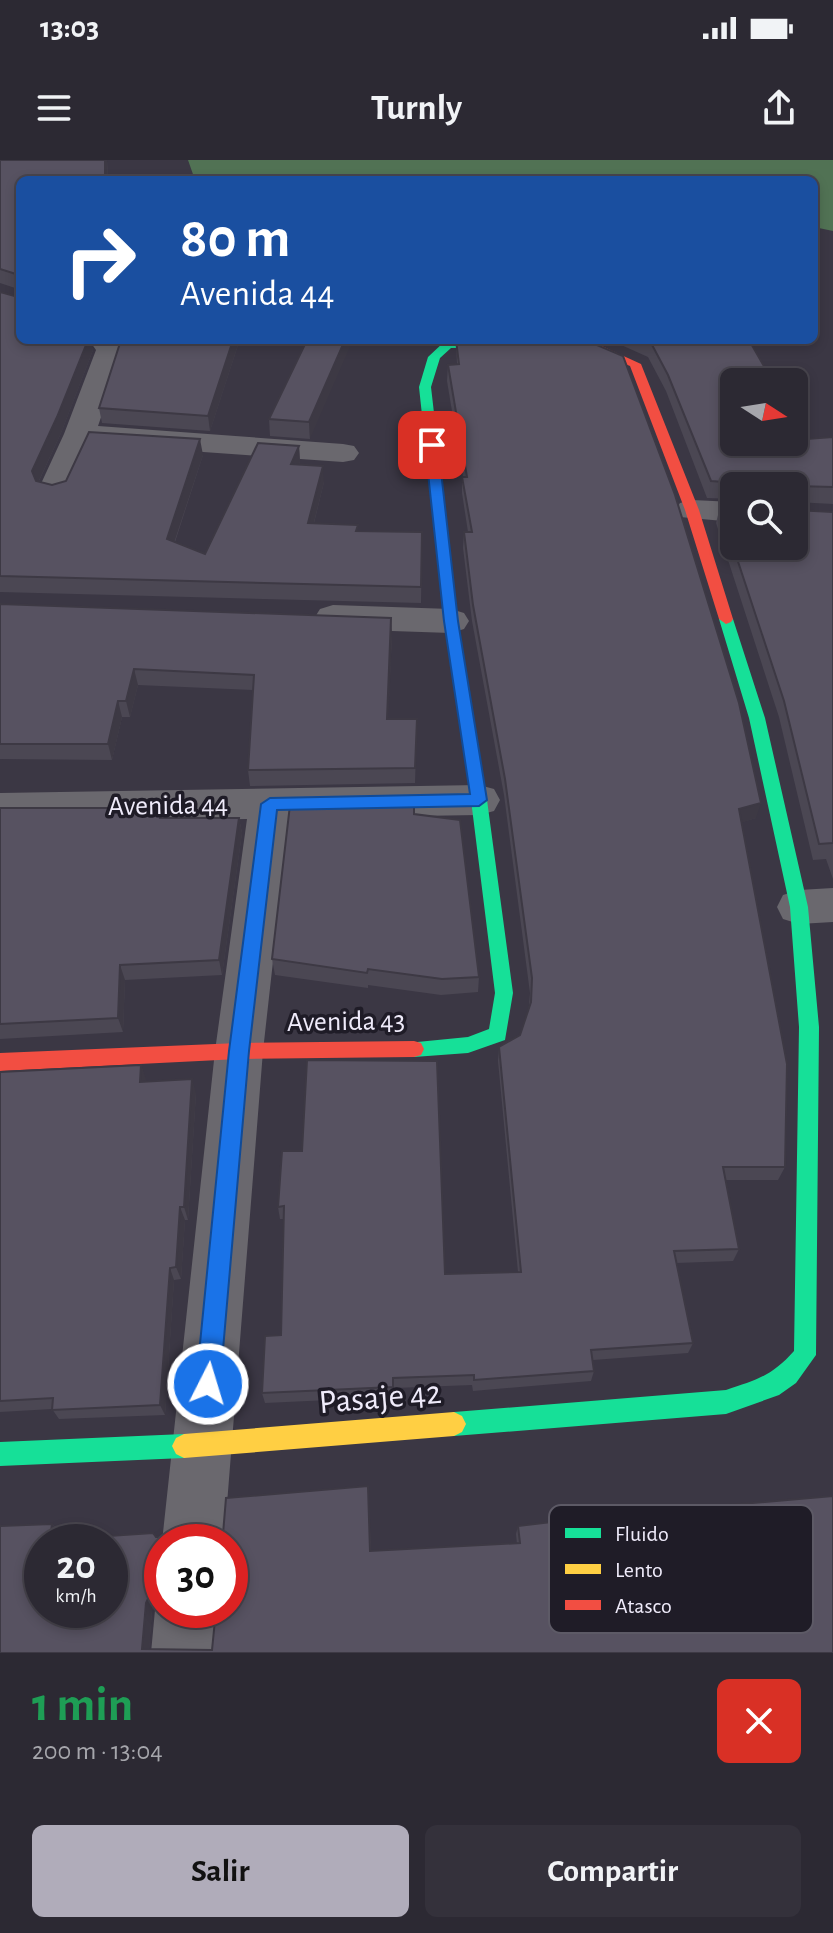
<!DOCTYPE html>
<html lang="es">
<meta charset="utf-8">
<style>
:root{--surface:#2c2933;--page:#34313b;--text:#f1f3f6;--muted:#a6a6ac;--line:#48454e;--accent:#b0acba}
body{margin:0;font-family:"Alegreya Sans",sans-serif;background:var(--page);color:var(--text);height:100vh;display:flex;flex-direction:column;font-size:30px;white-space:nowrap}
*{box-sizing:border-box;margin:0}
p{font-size:26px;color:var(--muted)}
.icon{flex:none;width:44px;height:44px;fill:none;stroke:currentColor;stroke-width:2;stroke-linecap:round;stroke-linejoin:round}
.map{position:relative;height:1493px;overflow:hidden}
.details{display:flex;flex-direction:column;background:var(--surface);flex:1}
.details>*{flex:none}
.top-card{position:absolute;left:16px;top:16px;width:802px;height:168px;border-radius:12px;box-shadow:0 4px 12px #0003,0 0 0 2px var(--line);background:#1a4fa0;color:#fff;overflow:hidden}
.needle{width:52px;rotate:102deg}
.fabs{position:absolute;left:720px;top:208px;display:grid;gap:16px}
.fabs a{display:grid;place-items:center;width:88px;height:88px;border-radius:12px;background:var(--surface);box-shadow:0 4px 12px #0003,0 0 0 2px var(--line);font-size:40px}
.speed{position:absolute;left:24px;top:1364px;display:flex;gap:16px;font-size:40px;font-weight:700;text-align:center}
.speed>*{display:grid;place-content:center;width:104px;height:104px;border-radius:50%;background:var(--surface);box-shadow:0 4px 12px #0003,0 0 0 2px var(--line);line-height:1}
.speed small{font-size:20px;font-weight:400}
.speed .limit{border:12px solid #d22;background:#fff;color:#111}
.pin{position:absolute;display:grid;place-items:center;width:68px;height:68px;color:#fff;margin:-34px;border-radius:16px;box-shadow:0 4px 12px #0006}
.me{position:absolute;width:88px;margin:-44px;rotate:5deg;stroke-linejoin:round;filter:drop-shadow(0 0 6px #0008)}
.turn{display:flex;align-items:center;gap:28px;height:168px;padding:0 32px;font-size:36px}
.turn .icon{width:104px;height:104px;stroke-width:2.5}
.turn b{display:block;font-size:56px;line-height:68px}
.round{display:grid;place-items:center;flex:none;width:84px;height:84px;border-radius:12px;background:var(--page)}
.overview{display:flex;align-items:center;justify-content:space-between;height:136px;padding:0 32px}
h1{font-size:48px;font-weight:700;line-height:60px;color:#1e9e55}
.primary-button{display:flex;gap:16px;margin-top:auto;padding:16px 32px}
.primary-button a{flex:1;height:92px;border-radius:12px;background:var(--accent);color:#111;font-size:32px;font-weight:700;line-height:92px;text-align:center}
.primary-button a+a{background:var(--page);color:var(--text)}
.status{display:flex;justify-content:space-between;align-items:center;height:56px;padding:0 40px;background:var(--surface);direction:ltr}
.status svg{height:22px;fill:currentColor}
header{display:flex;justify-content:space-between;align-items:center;height:104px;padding:0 32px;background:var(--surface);font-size:36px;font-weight:700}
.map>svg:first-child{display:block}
.forest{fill:#517254}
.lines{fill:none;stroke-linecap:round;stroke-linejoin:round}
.street{fill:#6a686e;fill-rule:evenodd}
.fast{fill:#16e098;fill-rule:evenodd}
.slow{fill:#ffcf43;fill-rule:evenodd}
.jam{fill:#f24e42;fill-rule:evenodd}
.wall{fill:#4b4753;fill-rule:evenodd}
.shaded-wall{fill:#3d3944}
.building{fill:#575261;stroke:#3d3944;stroke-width:2;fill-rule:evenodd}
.route{fill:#1a73e8;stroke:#114b97;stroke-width:2}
.labels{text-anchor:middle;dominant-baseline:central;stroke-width:7;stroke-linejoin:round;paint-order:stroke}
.street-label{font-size:28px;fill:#efebfa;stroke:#1f1c27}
.near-street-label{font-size:34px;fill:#efebfa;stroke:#1f1c27}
.key{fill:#1f1c27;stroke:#5d5a66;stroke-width:2}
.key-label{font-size:22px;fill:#efebfa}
</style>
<div class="status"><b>13:03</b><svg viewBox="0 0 49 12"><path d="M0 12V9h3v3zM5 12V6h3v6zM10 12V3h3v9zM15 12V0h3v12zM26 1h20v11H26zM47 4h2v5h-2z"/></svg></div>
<header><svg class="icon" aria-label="menu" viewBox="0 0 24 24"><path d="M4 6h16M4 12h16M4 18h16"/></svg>Turnly<svg class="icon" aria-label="share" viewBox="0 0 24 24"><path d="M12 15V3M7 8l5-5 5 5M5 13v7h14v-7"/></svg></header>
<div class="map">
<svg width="833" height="1493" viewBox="0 0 833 1493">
<rect width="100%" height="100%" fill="#3b3744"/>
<!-- forest -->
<path class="forest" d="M 188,0 L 833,0 L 833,71 L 814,67 L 814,20 L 195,20 Z"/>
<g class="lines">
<!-- street -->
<g class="street">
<path d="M 89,180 L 117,180 L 124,190 L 98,266 L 343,284 L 354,286 L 359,293 L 354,300 L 343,302 L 91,284 L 67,335 L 55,338 L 43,335 L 39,328 L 64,274 L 96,190 Z"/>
<path d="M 692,340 L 734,342 L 734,362 L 680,357 L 675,350 L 680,343 Z"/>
<path d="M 333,445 L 451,449 L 464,453 L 469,461 L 464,469 L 451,473 L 333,469 L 320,465 L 315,457 L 320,449 Z"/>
<path d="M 479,625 L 494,629 L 500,640 L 494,651 L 479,655 L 289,658 L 263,891 L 224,1382 L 162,1382 L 215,891 L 247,659 L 0,663 L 0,633 Z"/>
<path d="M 833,728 L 833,762 L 799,764 L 783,759 L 777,747 L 783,735 L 799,730 Z"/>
<path d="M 162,1434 L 162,1450 L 219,1450 L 215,1493 L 151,1493 L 155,1450 Z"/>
</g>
<!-- fast -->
<g class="fast">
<path d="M 500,181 L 506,185 L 504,187 L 451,188 L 440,198 L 431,227 L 458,461 L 487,640 L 513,833 L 505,880 L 468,893 L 414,897 L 407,895 L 404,889 L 407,883 L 468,877 L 489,869 L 495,833 L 471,640 L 444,461 L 419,227 L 428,197 L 444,182 Z"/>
<path d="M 726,454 L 733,459 L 765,558 L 808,747 L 819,867 L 816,1195 L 796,1223 L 779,1235 L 726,1254 L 454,1276 L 446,1272 L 442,1264 L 446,1256 L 454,1252 L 726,1230 C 756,1220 772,1216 794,1191 L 799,867 L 790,747 L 749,558 L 719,459 Z"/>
<path d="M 184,1274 L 192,1278 L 196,1286 L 192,1294 L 184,1298 L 0,1306 L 0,1282 Z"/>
</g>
<!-- slow -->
<path class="slow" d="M 454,1252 L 462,1256 L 466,1264 L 462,1272 L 454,1276 L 184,1298 L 176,1294 L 172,1286 L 176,1278 L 184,1274 Z"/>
<!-- jam -->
<g class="jam">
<path d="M 593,182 L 641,204 L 699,350 L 733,459 L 731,462 L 726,464 L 719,459 L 685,350 L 630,206 L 591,190 L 500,189 L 494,185 L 500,181 Z"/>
<path d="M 414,881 L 421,883 L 424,889 L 421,895 L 414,897 L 239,899 L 0,911 L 0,893 L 239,883 Z"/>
</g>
</g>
<!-- wall -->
<g class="wall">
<path d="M 0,0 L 107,0 L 108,20 L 20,20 L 93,190 L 61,273 L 39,321 L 52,325 L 203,295 L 175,382 L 205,394 L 299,286 L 300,302 L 299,304 L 324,322 L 314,363 L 358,371 L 422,372 L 421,443 L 0,432 L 0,132 L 18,137 L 18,129 L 0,123 Z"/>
<path d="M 120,180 L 238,180 L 238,185 L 210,271 L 102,263 L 99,248 L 121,182 Z"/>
<path d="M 307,180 L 310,279 L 270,276 L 269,259 Z"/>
<path d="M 456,180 L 756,658 L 742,662 L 785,1007 L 778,1020 L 725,1020 L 739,1089 L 733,1101 L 676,1103 L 693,1183 L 688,1193 L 593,1200 L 594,1211 L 591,1221 L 473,1231 L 472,1225 L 394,1228 L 394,1237 L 265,1243 L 262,1233 L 281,1175 L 284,1059 L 280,1059 L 278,1047 L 282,991 L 445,1114 L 518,1112 L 498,901 L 499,887 L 520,875 L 529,846 L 530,833 L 504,635 L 472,461 L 463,388 L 464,372 L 468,372 L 462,333 L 462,317 L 463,317 L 447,221 L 448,205 L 457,204 Z"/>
<path d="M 610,180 L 749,180 L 807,279 L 833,277 L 833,344 L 796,342 L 796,350 L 833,352 L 833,719 L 826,699 L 813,700 L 779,557 L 716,363 L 720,347 L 734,386 L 794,326 L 734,326 L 734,339 L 707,338 L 666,231 L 648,197 Z"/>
<path d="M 0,444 L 392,474 L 388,559 L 417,559 L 415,623 L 250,626 L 248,610 L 253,530 L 138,525 L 130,557 L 122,557 L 112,600 L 0,599 Z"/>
<path d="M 0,648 L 162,648 L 164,658 L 239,658 L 242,673 L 222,815 L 125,820 L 123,872 L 0,879 Z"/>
<path d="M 414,654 L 479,817 L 478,832 L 441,835 L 368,825 L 368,828 L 275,815 L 272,799 Z"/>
<path d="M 141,905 L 146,922 L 196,933 L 188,1060 L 185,1060 L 181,1119 L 174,1120 L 165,1255 L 59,1259 L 52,1249 L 0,1252 L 0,912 Z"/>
<path d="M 368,1326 L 371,1391 L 517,1384 L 516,1374 L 518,1366 L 833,1493 L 0,1493 L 52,1364 L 60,1372 L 59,1379 L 220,1377 ZM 162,1382 L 230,1450 L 212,1490 L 149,1489 L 152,1450 L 159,1435 L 159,1440 L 162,1444 Z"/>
</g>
<!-- shaded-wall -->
<g class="shaded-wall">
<path d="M 105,0 L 107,0 L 108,20 L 105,20 Z"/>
<path d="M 88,180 L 90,180 L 93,190 L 61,273 L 36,327 L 32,311 Z"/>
<path d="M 233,180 L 238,180 L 238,185 L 210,271 L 208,256 Z"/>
<path d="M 345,180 L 353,180 L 310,279 L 309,262 Z"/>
<path d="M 200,279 L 203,295 L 170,395 L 167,379 Z"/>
<path d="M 299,286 L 300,302 L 292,320 L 291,304 Z"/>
<path d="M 323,306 L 324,322 L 310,378 L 308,363 Z"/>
<path d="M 391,458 L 392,474 L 388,574 L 387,559 Z"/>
<path d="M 134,509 L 138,525 L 130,557 L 126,541 Z"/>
<path d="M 118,541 L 122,557 L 112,600 L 108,584 Z"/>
<path d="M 761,643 L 756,658 L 734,665 L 739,649 Z"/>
<path d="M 239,658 L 242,673 L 222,815 L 219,800 Z"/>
<path d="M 120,805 L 125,820 L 123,872 L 118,858 Z"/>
<path d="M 141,905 L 146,919 L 144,936 L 140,922 Z"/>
<path d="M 192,919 L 196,933 L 188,1060 L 184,1047 Z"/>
<path d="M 180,1047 L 185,1060 L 181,1119 L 176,1107 Z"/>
<path d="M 170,1108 L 174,1120 L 165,1255 L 160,1245 Z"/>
<path d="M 52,1364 L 60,1372 L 59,1382 L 50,1380 Z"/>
<path d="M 155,1424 L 161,1431 L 152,1450 L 149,1493 L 142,1489 L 146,1443 Z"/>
</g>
<!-- building -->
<g class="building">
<path d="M 0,0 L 105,0 L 105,20 L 20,20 L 20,180 L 88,180 L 57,257 L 32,311 L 36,321 L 52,325 L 66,321 L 89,272 L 200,279 L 167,379 L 205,394 L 258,283 L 299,286 L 291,304 L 323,306 L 308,363 L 358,365 L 356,371 L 422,372 L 421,427 L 0,416 L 0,132 L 18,137 L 19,115 L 0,109 Z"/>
<path d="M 121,180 L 233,180 L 208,256 L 99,248 Z"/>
<path d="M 307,180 L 345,180 L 309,262 L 269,259 Z"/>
<path d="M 456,180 L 590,182 L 623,196 L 675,335 L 739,543 L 761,643 L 739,649 L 787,904 L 785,1007 L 723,1007 L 739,1089 L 674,1091 L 693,1183 L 591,1190 L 594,1211 L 474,1220 L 474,1215 L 393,1218 L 393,1227 L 262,1233 L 265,1176 L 281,1175 L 284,1046 L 278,1047 L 282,991 L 302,991 L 307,900 L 437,901 L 445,1114 L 521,1112 L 499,887 L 520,875 L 531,842 L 532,818 L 505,619 L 473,445 L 464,372 L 472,372 L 462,317 L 467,317 L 448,205 L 459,204 Z"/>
<path d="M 648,180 L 749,180 L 773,222 L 734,222 L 734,282 L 794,282 L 794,257 L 807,279 L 833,277 L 833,327 L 796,326 L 796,350 L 833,352 L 833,684 L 833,683 L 819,684 L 784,541 L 720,347 L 734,348 L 734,386 L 794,386 L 794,326 L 741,326 L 738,323 L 711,321 L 668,215 L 650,181 Z"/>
<path d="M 0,444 L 391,458 L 387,559 L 417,559 L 415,608 L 248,610 L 254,515 L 134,509 L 126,541 L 118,541 L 108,584 L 0,584 Z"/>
<path d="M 414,643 L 414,654 L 460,660 L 479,817 L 442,819 L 368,809 L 367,813 L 272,799 L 290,645 Z"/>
<path d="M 0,648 L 162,648 L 160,658 L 239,658 L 219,800 L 120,805 L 118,858 L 0,864 Z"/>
<path d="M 141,905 L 140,922 L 192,919 L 184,1047 L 180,1047 L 176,1107 L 170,1108 L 160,1245 L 52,1250 L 53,1238 L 0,1241 L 0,912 Z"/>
<path d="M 368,1326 L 370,1391 L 520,1383 L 518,1366 L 602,1356 L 833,1336 L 833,1493 L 0,1493 L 0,1366 L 52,1364 L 50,1380 L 153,1373 L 156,1377 L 220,1377 L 223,1374 L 226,1338 ZM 42,1382 L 110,1382 L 110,1450 L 42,1450 ZM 162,1382 L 230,1382 L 230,1450 L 216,1450 L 212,1490 L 142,1489 L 146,1443 L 155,1424 L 159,1427 L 159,1440 L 162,1440 Z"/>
</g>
<!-- route -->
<path class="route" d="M 432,281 L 438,285 L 458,461 L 487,640 L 479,646 L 277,650 L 249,891 L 220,1224 L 216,1233 L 208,1236 L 200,1233 L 196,1224 L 229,891 L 261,644 L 270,638 L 470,634 L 444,461 L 425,285 Z"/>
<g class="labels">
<!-- street labels -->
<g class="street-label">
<text transform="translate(168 646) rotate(-1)">Avenida 44</text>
<text transform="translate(346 862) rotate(-1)">Avenida 43</text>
</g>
<!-- near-street labels -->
<g class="near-street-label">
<text transform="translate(380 1238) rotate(-5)">Pasaje 42</text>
</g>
</g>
<!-- legend -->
<rect x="549" y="1345" width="264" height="128" rx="12" class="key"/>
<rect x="565" y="1368" width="36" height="10" fill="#16e098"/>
<rect x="565" y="1404" width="36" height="10" fill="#ffcf43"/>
<rect x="565" y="1440" width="36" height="10" fill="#f24e42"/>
<g class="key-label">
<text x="615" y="1381">Fluido</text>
<text x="615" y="1417">Lento</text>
<text x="615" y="1453">Atasco</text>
</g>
</svg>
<div class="fabs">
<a><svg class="needle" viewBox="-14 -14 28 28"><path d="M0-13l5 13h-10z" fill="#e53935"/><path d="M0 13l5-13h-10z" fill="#a6a6ac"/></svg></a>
<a><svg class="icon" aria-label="search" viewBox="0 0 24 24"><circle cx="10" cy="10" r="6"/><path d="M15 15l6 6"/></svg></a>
</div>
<div class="speed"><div>20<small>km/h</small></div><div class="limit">30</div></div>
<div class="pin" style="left:432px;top:285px;background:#d93025"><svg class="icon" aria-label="arrive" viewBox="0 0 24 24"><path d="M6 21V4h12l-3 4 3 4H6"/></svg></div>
<svg class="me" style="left:208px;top:1224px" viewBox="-20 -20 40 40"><circle r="17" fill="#1a73e8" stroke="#fff" stroke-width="3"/><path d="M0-11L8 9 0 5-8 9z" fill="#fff"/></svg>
<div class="top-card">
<div class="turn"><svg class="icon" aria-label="right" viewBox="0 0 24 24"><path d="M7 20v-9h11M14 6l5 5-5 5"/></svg><div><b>80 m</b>Avenida 44</div></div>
</div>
</div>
<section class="details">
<div class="overview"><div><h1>1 min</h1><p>200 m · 13:04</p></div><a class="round" style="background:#d93025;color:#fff"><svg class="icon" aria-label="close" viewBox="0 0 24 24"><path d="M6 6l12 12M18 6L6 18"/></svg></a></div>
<div class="primary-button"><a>Salir</a><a>Compartir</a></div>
</section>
